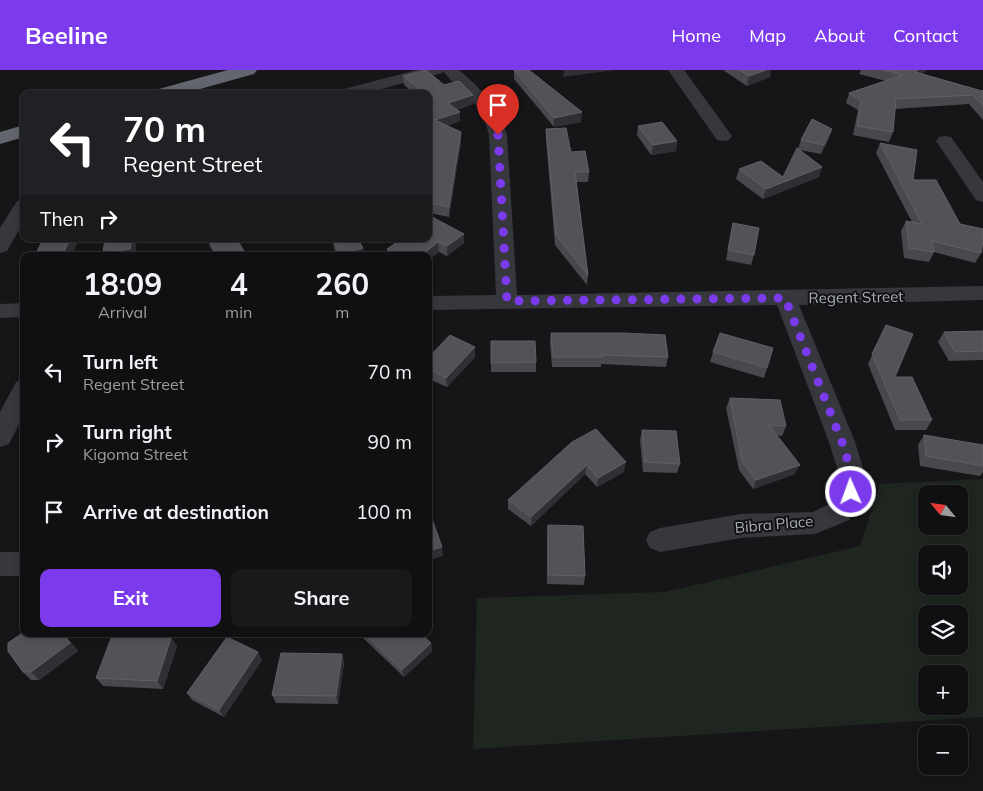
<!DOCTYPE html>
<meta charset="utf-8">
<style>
:root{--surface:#101012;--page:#19191b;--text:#f1f3f6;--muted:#9c9d9f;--line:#303032;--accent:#7c3aed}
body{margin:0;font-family:Mulish,sans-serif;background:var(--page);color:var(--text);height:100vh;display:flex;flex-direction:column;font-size:19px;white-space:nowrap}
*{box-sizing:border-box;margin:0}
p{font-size:16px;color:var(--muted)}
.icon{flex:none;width:28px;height:28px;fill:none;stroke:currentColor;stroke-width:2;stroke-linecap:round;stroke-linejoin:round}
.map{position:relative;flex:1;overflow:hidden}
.sheet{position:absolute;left:20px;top:182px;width:412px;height:385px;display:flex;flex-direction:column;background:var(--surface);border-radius:10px;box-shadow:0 2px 8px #0003,0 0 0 1px var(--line)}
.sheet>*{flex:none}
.top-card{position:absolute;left:20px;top:20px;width:412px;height:152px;border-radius:10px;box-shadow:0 2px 8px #0003,0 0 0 1px var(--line);background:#202124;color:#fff;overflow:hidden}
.needle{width:32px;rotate:299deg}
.fabs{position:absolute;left:918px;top:415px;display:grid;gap:10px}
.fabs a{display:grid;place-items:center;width:50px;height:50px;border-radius:10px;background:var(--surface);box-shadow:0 2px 8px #0003,0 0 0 1px var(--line);font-size:25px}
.pin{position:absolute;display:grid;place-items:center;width:42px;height:42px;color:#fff;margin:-51px -21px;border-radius:50% 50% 50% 0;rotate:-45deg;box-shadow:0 0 5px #0007}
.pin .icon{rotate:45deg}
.me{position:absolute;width:55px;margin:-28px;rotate:358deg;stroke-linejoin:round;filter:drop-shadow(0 0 4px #0008)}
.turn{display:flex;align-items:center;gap:18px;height:105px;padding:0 20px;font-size:22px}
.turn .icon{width:65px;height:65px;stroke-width:2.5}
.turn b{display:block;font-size:35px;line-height:42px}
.then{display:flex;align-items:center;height:48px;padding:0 20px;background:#0003;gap:10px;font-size:19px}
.eta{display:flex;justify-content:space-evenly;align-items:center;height:85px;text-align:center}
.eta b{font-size:30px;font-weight:700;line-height:35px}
.primary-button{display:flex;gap:10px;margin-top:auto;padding:10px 20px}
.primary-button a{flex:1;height:58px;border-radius:10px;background:var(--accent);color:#fff;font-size:20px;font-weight:700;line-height:58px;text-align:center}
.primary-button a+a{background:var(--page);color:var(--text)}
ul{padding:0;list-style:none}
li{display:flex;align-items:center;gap:15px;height:70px;padding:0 20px}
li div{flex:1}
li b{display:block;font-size:19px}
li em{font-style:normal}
header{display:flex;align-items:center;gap:30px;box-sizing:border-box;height:70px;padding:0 25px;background:var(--accent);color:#fff}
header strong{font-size:24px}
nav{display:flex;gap:28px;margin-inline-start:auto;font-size:18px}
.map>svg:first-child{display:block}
.green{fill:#1e261f;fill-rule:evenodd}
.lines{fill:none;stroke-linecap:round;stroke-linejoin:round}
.street{fill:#37383d;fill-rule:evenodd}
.highway{fill:#63666e;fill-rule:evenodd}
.wall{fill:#47494d}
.shaded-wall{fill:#2f3033}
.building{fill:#525359;stroke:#5f6168}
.route{stroke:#7c3aed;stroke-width:9;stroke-dasharray:0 16.2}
.labels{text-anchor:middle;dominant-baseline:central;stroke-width:4;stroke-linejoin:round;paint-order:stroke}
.street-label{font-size:15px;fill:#a8adb8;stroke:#111113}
</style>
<header>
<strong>Beeline</strong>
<nav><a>Home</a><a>Map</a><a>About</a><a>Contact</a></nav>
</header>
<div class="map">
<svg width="983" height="721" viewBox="0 0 983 721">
<rect width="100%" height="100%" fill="#161618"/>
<!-- green -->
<path class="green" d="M 983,409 L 983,647 L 473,679 L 477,528 L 665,522 L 860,476 L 880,414 ZM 926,424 L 959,424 L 959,456 L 926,456 ZM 926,484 L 959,484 L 959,516 L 926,516 ZM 926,544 L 959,544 L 959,576 L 926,576 ZM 926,604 L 959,604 L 959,636 L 926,636 Z"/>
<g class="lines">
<!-- street -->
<g class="street">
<path d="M 417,0 L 459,0 C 481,19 499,36 507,65 L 517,225 L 983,216 L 983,230 L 799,235 L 855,372 L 863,398 L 864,422 L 860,430 L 849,450 L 815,464 L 741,468 L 660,482 L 650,478 L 646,470 L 650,462 L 660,458 L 741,444 L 813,442 L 829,434 L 838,421 L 837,398 L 829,372 L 777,235 L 429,240 L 429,226 L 496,225 L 489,65 C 481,29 464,27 443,1 L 442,3 L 362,24 L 334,24 L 336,21 Z"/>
<path d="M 668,0 L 684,0 L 732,66 L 729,70 L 723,71 L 717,70 Z"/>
<path d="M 945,66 L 951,67 L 983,112 L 983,132 L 976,130 L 936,71 L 939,67 Z"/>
<path d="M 24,129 L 24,151 L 7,181 L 0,183 L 0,158 L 17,131 Z"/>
<path d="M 24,233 L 24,247 L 0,248 L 0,234 Z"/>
<path d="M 24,309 L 24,344 L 9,374 L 0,377 L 0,342 L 16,312 Z"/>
<rect x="0" y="482" width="24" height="24"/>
</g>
<!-- highway -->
<g class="highway">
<path d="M 228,0 L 257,0 L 254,4 L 182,24 L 152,24 L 155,20 Z"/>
<path d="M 24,55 L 24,67 L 0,74 L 0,62 Z"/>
</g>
</g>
<!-- wall -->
<g class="wall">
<path d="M 514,0 L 581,52 L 554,57 L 514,9 Z"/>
<path d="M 723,0 L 771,0 L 770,7 L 747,16 Z"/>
<path d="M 861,0 L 927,0 L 921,4 L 982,21 L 983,20 L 983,50 L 969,34 L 895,39 L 893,62 L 889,72 L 853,65 L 858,40 L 846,33 L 849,23 L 886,11 L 859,4 Z"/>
<path d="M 403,6 L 444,15 L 473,25 L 473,34 L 457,40 L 460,51 L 447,56 L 461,72 L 449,147 L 429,143 L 429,99 L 431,87 L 429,86 L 429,24 L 414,23 L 404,15 Z"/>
<path d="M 638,56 L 677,71 L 676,81 L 651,85 L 637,65 Z"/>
<path d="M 546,59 L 571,82 L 589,102 L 588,112 L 576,112 L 588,205 L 587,215 L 555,175 L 546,69 Z"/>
<path d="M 829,68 L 821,84 L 800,80 L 822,97 L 819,107 L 763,129 L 736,109 L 739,99 L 783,107 L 798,79 L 801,70 Z"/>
<path d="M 880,73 L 913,110 L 960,154 L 981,183 L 975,193 L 934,182 L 929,192 L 904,188 L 901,161 L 906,151 L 912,152 L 876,83 Z"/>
<path d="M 733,153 L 754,185 L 751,195 L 726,190 Z"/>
<path d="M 208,169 L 237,169 L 245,183 L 246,186 L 216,186 L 210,177 Z"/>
<path d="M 333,169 L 363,178 L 364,186 L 338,186 L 334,178 Z"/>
<path d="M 402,169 L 464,173 L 447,186 L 439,182 L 429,186 L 388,186 L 387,179 Z"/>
<path d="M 886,255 L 895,307 L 932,350 L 926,360 L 895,360 L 868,294 Z"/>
<path d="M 983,261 L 983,290 L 949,291 L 938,272 L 944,262 Z"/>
<path d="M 551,263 L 668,287 L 666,297 L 601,294 L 601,297 L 552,297 L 550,273 Z"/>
<path d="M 491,271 L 536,292 L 536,302 L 491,302 Z"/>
<path d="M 713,282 L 767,298 L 764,308 L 710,292 Z"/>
<path d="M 429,287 L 475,287 L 447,317 L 429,309 Z"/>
<path d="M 730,328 L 786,356 L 782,366 L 776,365 L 795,404 L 753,419 L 739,400 L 726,338 Z"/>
<path d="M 642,360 L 680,394 L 677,403 L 643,402 L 640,370 Z"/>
<path d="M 924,365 L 983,375 L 983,402 L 980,406 L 920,396 L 918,375 Z"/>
<path d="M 572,372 L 624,402 L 597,417 L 585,404 L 531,456 L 508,439 L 508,430 Z"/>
<path d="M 548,455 L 585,506 L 584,515 L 547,514 L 547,464 Z"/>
<path d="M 24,564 L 64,564 L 78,581 L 39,610 L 31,610 L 23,602 Z"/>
<path d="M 359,564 L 421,564 L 431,573 L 432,581 L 404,607 Z"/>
<path d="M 171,568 L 177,576 L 163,619 L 103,616 L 96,608 Z"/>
<path d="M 342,584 L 344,592 L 338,634 L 276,633 L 272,625 Z"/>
<path d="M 262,590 L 224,647 L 192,630 L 187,623 Z"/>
</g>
<!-- shaded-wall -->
<g class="shaded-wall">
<path d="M 564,0 L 615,0 L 563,7 Z"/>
<path d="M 766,0 L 771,0 L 770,7 L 747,16 L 749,6 Z"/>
<path d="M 918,0 L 927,0 L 911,12 L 915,2 Z"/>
<path d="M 473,25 L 473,34 L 449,43 L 448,33 Z"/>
<path d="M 460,42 L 460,51 L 436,60 L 435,50 Z"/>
<path d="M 582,42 L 581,52 L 554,57 L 554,48 Z"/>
<path d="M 832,59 L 829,68 L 821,84 L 824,75 Z"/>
<path d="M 461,62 L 461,72 L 449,147 L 449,137 Z"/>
<path d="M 677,71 L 676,81 L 651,85 L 653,75 Z"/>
<path d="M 822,97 L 819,107 L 763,129 L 766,119 Z"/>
<path d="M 464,164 L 464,173 L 447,186 L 447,176 Z"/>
<path d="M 70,169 L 76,169 L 78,172 L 71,186 L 62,186 Z"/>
<path d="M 132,169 L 137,169 L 135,186 L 104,186 L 103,183 Z"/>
<path d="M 438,172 L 439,182 L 429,190 L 429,186 L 421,186 Z"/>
<path d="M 363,178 L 364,186 L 340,186 L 340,184 Z"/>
<path d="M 245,183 L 246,186 L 236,186 Z"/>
<path d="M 475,277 L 475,287 L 447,317 L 446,308 Z"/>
<path d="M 626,392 L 624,402 L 597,417 L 598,408 Z"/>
<path d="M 587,395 L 585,404 L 531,456 L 531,447 Z"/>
<path d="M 800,395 L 795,404 L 753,419 L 756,410 Z"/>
<path d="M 442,477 L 443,486 L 429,490 L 429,481 Z"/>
<path d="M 63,564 L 78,581 L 39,610 L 31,602 Z"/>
<path d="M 171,568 L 177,576 L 163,619 L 157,611 Z"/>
<path d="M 431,573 L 432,581 L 404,607 L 402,600 Z"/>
<path d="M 258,582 L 262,590 L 224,647 L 219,640 Z"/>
<path d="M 342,584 L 344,592 L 338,634 L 336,626 Z"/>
</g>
<!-- building -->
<g class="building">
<path d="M 426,0 L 444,15 L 459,11 L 473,25 L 448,33 L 460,42 L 435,50 L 461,62 L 449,137 L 429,133 L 429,99 L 433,79 L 429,77 L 429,24 L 413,24 L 422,21 L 403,6 Z"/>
<path d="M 514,0 L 529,0 L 582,42 L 554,48 Z"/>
<path d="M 739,0 L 766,0 L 749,6 Z"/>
<path d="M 884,0 L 918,0 L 915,2 L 982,21 L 983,20 L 983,35 L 973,25 L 896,29 L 893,62 L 857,56 L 861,31 L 849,23 L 903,5 Z"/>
<path d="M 812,49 L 832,59 L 824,75 L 801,70 Z"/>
<path d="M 662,52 L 677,71 L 653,75 L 638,56 Z"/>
<path d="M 566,58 L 571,82 L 585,81 L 589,102 L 575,102 L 588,205 L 556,165 L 546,59 Z"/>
<path d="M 880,73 L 917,80 L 913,110 L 936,110 L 960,154 L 983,159 L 983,171 L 981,183 L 932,171 L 934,182 L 909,178 L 906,151 L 922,154 Z"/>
<path d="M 797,78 L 822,97 L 766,119 L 739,99 L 761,91 L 783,107 Z"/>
<path d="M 432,147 L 464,164 L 447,176 L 438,172 L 421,186 L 402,186 L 387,179 L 402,169 L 429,169 L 429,150 Z"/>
<path d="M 733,153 L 759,158 L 754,185 L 728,180 Z"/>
<path d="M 43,169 L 70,169 L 62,186 L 35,186 Z"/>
<path d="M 105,169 L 132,169 L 130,179 L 103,183 Z"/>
<path d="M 208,169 L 237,169 L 245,183 L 236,186 L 218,186 Z"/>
<path d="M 333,169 L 358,169 L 363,178 L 340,184 Z"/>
<path d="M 886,255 L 913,264 L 895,307 L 912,307 L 932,350 L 900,350 L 872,284 Z"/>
<path d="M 983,261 L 983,281 L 955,282 L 944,262 Z"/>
<path d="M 551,263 L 623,263 L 665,265 L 668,287 L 602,285 L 602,287 L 553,287 Z"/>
<path d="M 720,263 L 773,278 L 767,298 L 713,282 Z"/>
<path d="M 450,265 L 475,277 L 446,308 L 429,299 L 429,287 Z"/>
<path d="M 491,271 L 535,271 L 536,292 L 491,293 Z"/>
<path d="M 730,328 L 780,330 L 786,356 L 769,355 L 800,395 L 756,410 L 742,391 Z"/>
<path d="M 596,359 L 626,392 L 598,408 L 587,395 L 531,447 L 508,430 L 572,372 Z"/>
<path d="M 642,360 L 676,361 L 680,394 L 645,392 Z"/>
<path d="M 924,365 L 983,375 L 983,396 L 926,386 Z"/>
<path d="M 429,441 L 442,477 L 429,481 Z"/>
<path d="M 548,455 L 583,456 L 585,506 L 548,505 Z"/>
<path d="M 24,562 L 24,564 L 63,564 L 70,573 L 31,602 L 23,602 L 8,581 L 8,573 Z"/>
<path d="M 365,564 L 421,564 L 431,573 L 402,600 Z"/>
<path d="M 112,566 L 171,568 L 157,611 L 96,608 Z"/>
<path d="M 227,567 L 258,582 L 219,640 L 187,623 Z"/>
<path d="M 281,583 L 342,584 L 336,626 L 272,625 Z"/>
</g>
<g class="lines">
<!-- route -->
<path class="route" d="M 498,65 L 507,231 L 785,228 L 842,372 L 850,398 L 851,422"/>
</g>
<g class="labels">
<!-- street labels -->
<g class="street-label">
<text transform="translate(856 227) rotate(-1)">Regent Street</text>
<text transform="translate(774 454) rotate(-5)">Bibra Place</text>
</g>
</g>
</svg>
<div class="fabs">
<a><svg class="needle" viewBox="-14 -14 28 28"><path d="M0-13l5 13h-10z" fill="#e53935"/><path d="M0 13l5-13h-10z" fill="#9c9d9f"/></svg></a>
<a><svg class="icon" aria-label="sound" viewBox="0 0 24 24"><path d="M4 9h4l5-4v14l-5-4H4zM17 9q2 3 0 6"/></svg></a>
<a><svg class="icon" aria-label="layers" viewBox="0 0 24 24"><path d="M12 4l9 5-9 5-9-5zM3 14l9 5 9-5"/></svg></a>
<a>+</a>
<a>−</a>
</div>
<div class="pin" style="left:498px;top:65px;background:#d93025"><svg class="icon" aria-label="arrive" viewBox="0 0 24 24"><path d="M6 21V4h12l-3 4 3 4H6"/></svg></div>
<svg class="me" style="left:851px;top:422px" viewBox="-20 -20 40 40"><circle r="17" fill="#7c3aed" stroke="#fff" stroke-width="3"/><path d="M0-11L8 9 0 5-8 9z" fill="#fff"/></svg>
<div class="top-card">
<div class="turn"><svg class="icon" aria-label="left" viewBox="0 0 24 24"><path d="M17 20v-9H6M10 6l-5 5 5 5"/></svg><div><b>70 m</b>Regent Street</div></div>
<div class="then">Then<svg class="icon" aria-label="right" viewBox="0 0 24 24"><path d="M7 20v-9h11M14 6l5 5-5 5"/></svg></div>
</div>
<section class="sheet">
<div class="eta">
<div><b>18:09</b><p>Arrival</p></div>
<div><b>4</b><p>min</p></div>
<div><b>260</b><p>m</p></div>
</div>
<ul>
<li><svg class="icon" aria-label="left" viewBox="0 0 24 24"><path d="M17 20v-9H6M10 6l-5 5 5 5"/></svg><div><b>Turn left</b><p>Regent Street</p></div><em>70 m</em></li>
<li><svg class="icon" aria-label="right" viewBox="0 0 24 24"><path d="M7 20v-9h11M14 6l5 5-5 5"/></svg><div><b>Turn right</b><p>Kigoma Street</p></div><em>90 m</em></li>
<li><svg class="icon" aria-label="arrive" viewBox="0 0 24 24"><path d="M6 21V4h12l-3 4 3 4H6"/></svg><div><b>Arrive at destination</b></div><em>100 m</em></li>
</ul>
<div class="primary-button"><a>Exit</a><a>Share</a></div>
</section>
</div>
